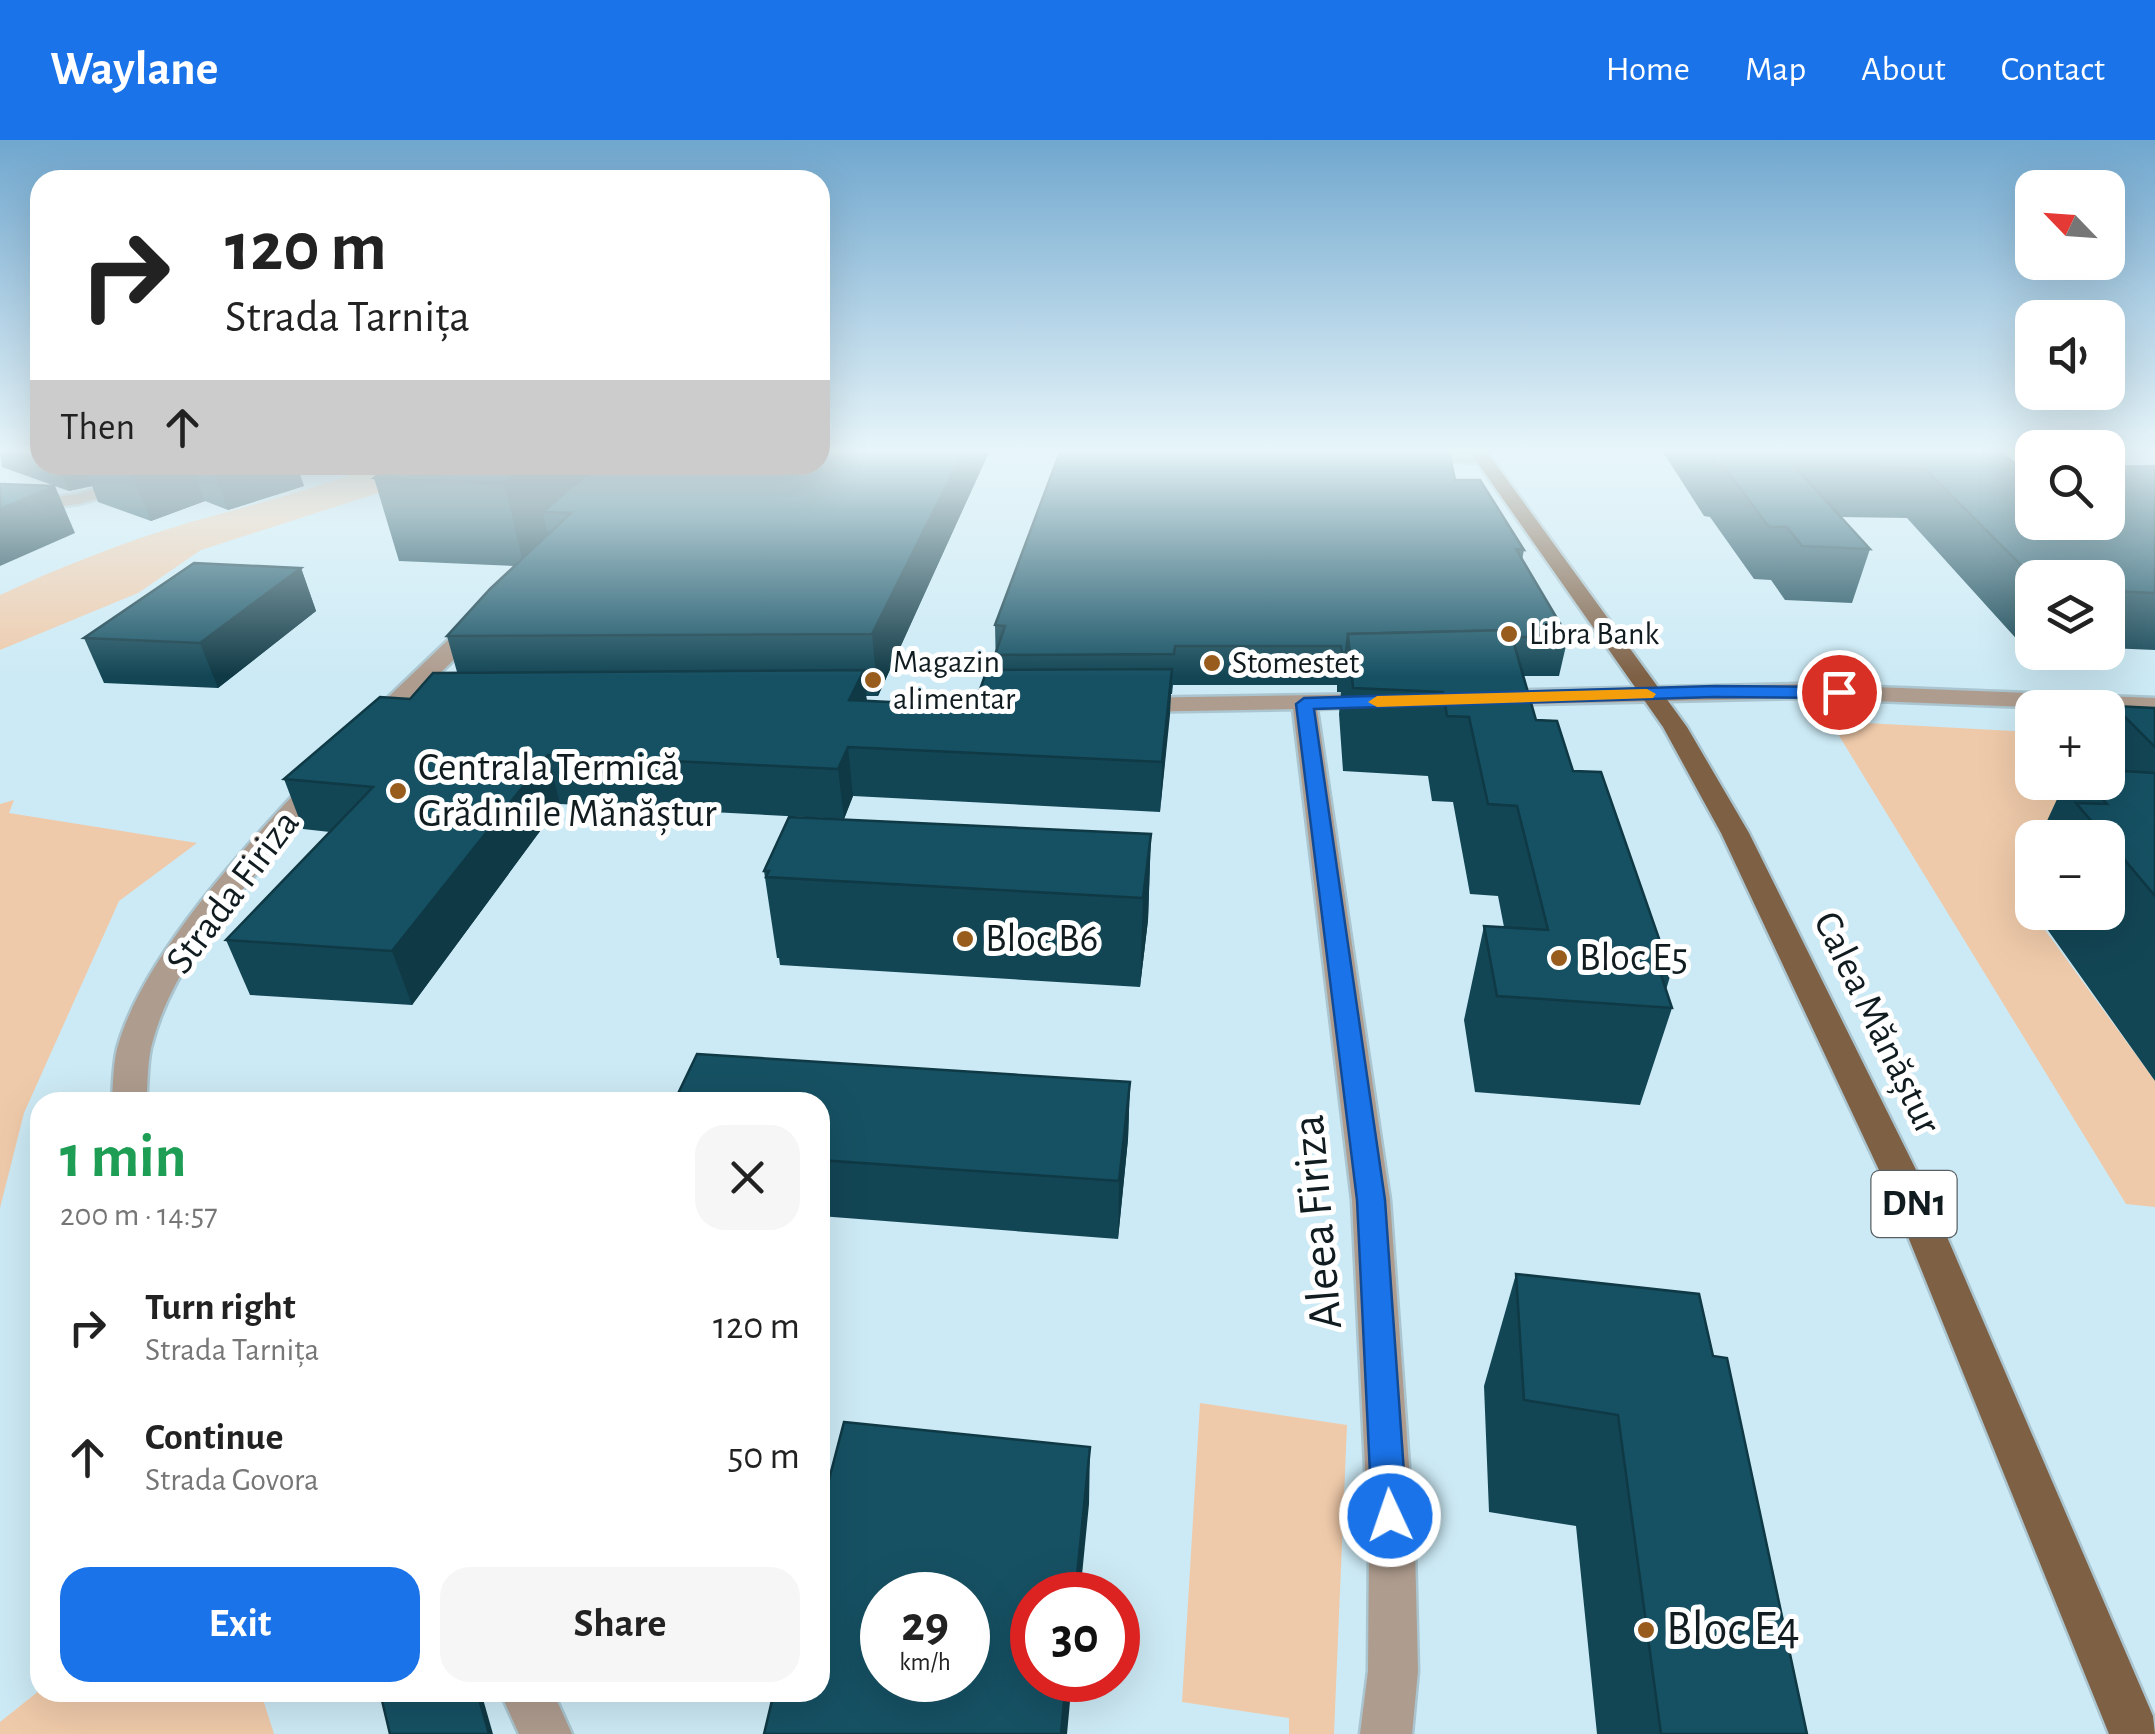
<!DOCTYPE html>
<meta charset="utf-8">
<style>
:root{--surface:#fff;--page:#f6f6f6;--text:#222;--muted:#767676;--accent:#1a73e8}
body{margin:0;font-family:"Alegreya Sans",sans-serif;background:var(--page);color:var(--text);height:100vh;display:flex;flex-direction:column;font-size:38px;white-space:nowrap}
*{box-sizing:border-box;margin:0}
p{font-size:32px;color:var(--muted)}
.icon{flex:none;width:55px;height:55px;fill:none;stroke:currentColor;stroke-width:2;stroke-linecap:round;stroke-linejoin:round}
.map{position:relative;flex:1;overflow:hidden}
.panel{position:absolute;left:30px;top:952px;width:800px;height:610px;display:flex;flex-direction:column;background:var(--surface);border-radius:30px;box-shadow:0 10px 40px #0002}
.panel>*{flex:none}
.top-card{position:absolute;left:30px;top:30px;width:800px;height:305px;border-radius:30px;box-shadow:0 10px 40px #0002;background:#fff;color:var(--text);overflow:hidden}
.needle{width:65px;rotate:295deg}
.tools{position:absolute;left:2015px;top:30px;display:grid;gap:20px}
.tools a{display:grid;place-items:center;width:110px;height:110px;border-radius:20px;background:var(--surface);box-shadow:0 10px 40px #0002;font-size:50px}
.speed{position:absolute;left:860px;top:1432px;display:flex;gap:20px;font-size:50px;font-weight:700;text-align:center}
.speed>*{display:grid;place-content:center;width:130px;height:130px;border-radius:50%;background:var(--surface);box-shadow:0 10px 40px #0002;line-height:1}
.speed small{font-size:25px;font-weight:400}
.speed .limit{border:15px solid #d22;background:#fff;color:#111}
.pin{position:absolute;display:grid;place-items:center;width:85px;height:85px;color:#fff;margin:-42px;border:5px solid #fff;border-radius:50%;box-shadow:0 2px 10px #0007}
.me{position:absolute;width:110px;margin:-55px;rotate:357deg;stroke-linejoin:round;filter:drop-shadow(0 0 8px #0008)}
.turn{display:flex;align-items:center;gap:35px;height:210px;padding:0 30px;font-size:45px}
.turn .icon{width:130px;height:130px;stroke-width:2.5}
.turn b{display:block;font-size:70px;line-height:85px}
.then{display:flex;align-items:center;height:95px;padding:0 30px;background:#0003;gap:20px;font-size:38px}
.round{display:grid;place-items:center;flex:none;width:105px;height:105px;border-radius:30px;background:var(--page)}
.summary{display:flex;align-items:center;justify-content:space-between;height:170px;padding:0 30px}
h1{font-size:60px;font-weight:700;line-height:75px;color:#1e9e55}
.primary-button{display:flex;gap:20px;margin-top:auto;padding:20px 30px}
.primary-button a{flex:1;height:115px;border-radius:30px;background:var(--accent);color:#fff;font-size:40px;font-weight:700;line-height:115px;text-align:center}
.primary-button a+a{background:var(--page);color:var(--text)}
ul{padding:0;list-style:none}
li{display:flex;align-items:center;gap:30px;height:130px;padding:0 30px}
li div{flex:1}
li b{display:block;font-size:38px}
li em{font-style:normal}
header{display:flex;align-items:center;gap:60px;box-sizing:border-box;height:140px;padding:0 50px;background:var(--accent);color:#fff}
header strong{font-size:48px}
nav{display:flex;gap:55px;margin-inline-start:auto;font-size:35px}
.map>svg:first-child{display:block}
.green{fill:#efcaaa}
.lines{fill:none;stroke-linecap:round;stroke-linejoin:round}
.minor-casing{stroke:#aac5cf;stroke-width:5}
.major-casing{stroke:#aac5cf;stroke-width:5}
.minor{fill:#ae9c8e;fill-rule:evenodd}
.major{fill:#7e6045;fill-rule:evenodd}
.wall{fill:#134655}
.shaded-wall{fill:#0f3945}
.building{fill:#165163;stroke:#0f3945;stroke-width:2.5;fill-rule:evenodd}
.route{fill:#1a73e8;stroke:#114b97;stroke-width:2.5}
.slow{fill:#f59e0b}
.poi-dot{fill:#985c1d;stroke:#fff;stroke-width:4}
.labels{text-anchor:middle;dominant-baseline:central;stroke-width:10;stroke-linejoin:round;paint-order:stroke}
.far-poi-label{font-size:32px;fill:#111c20;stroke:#fff;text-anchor:start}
.shield{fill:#fff;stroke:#586063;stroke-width:2.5}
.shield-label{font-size:38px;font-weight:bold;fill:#111c20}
.poi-label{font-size:40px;fill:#111c20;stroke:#fff;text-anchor:start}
.street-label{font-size:40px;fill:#111c20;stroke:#fff}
.near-street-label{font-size:48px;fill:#111c20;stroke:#fff}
.near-poi-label{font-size:48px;fill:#111c20;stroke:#fff;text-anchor:start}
</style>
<header>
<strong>Waylane</strong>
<nav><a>Home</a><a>Map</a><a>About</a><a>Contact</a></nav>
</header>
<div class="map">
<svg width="2155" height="1594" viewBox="0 0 2155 1594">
<rect width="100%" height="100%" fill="#cceaf5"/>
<!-- green -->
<g class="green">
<path d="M 379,325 L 465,325 L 201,410 L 138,453 L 0,510 L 0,455 C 60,427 124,402 187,383 C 252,365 316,349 379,325 Z"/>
<path d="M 1830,581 L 2032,592 L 2032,642 L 2108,642 L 2155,599 L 2100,697 L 2032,698 L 2032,726 L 2026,726 L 2032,734 L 2032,763 L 2028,763 L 2032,772 L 2155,941 L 2155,1067 L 2126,1064 Z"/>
<path d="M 14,660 L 9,673 L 197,703 L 119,761 L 24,973 L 0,1068 L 0,664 Z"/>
<path d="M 1200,1263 L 1347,1285 L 1334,1594 L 1289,1594 L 1289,1578 L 1182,1562 Z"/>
<path d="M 40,1550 L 261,1553 L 274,1594 L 0,1594 L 0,1582 Z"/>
</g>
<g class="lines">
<defs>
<g id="minor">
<path d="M 1328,312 L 1468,312 L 1489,318 L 1481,323 L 1336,317 Z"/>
<path d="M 186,325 L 213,325 L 79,364 L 0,374 L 0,364 L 78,354 Z"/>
<path d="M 479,477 L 487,478 L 490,483 L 487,488 L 410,562 L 420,564 L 424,569 L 420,574 L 381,574 L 377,569 L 381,564 L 471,478 Z"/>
<path d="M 1799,544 L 2155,558 L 2155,572 L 1799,558 L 1488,565 L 1476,558 L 1488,551 Z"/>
<path d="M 1377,554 L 1385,556 L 1389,561 L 1385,566 L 1317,569 L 1390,1060 L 1415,1409 L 1418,1531 L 1412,1594 L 1360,1594 L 1368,1531 L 1369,1409 L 1352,1060 L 1293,569 L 1128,572 L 1116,565 L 1128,558 Z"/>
<path d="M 321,632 L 334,640 C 272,726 177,801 151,908 C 147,926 148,945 146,962 L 112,962 C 113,945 113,926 117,909 C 141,818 248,703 312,635 Z"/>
<path d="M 500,1552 L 553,1552 L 572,1594 L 519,1594 Z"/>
</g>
<path id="major" d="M 1470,312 L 1487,312 L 1687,587 L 1749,693 L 1932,1062 L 2153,1576 L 2155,1594 L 2109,1594 L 1894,1062 L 1721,693 L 1663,587 Z"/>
</defs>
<!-- minor casing -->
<use href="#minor" class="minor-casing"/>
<!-- major casing -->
<use href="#major" class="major-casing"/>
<!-- minor -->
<use href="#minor" class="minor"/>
<!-- major -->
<use href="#major" class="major"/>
</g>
<!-- wall -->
<g class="wall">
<path d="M 0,312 L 40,312 L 40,325 L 322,325 L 299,332 L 304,346 L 228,370 L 205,361 L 151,381 L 98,362 L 92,346 L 69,351 L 55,346 L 75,393 L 55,346 L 2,327 Z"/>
<path d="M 989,312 L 878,556 L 866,556 L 867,561 L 974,566 L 996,530 L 995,485 L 1455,340 L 1524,410 L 1522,420 L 1568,497 L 1559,536 L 1523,536 L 1536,580 L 1573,631 L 1671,833 L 1666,850 L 1672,868 L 1640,965 L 1475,952 L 1464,880 L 1484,786 L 1504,787 L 1498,756 L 1470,754 L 1453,662 L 1432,661 L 1428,636 L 1343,631 L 1339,574 L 1341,552 L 1337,552 L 1337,545 L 1173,545 L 1172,554 L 1171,554 L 1160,672 L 853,656 L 844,679 L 560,664 L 412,865 L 250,855 L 226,800 L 330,692 L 303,689 L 284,639 L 410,559 L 457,532 L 447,496 L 514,426 L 399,421 L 374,338 Z"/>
<path d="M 1663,312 L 1999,312 L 2022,328 L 2155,326 L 2155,510 L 2108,508 L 2108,438 L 2032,438 L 2032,505 L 2022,505 L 1907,378 L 1840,377 L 1870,409 L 1852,463 L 1785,460 L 1771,440 L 1754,439 L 1710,377 L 1704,376 Z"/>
<path d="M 301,428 L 316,471 L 218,548 L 104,543 L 84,498 Z"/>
<path d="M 2114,566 L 2155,568 L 2155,941 L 2035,772 L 2108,772 L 2108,698 L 2039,698 L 2065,642 L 2108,642 L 2108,580 Z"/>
<path d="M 1151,694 L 1148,780 L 1140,847 L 780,825 L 779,818 L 777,818 L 764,731 Z"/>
<path d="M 2032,711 L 2032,734 L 2026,725 Z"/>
<path d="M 2032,752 L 2032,770 L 2027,762 Z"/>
<path d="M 1130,942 L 1128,999 L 1118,1099 L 820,1076 L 820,962 Z"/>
<path d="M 1516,1134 L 1713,1216 L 1807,1594 L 1597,1594 L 1576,1386 L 1489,1372 L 1484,1246 Z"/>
</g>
<!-- shaded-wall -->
<g class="shaded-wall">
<path d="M 963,312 L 989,312 L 878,556 L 872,494 Z"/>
<path d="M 57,325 L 83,325 L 92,346 L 69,351 Z"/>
<path d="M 104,325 L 192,325 L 205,361 L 151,381 L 132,335 Z"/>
<path d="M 211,325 L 322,325 L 299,332 L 304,346 L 228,370 Z"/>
<path d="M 526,325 L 624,325 L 571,373 L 543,372 L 550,402 L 524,426 L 504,343 Z"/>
<path d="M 55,346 L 75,393 L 0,426 L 0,369 Z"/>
<path d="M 301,428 L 316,471 L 218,548 L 200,503 Z"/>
<path d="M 1172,529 L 1170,575 L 1160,672 L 1162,622 Z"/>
<path d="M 864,530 L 868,577 L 854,608 L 849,560 Z"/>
<path d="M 848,607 L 853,656 L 844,679 L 838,629 Z"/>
<path d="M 548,615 L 560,664 L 412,865 L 392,811 Z"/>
<path d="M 1151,694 L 1148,780 L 1140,847 L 1143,758 Z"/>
<path d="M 1130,942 L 1128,999 L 1118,1099 L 1119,1041 Z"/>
<path d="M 1090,1307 L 1089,1364 L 1080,1455 L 1075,1455 Z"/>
<path d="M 1066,1540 L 1072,1540 L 1067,1594 L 1061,1594 Z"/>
<path d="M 477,1552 L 481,1552 L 493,1594 L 489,1594 Z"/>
</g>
<!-- building -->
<g class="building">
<path d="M 820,312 L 963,312 L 872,494 L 447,496 L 490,449 L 571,373 L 543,372 L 597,325 L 820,325 Z"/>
<path d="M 1060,312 L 1449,312 L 1455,340 L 1480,340 L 1524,410 L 1516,409 L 1568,497 L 1512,497 L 1510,490 L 1348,494 L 1346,512 L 1342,513 L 1341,506 L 1175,506 L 1174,514 L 995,515 L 1005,486 L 995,485 Z"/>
<path d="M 1707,312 L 1999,312 L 2022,328 L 2032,328 L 2032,382 L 2108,382 L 2108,327 L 2155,326 L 2155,453 L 2108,451 L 2108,438 L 2034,438 L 1924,328 L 1794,326 L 1870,409 L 1802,406 L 1787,387 L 1769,387 L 1724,327 L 1717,327 Z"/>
<path d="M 104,325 L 161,325 L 132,335 Z"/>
<path d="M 392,325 L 526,325 L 504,343 L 374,338 Z"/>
<path d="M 0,344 L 55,346 L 0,369 Z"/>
<path d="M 194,423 L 301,428 L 200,503 L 84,498 Z"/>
<path d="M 1510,490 L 1536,580 L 1557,581 L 1573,631 L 1601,632 L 1671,833 L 1660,832 L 1672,868 L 1497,856 L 1484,786 L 1548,790 L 1517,666 L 1488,664 L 1469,577 L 1447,576 L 1443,552 L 1353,548 L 1348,494 Z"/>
<path d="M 1172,529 L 1162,622 L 848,607 L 838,629 L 548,615 L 392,811 L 226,800 L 373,647 L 284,639 L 380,557 L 410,559 L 433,533 L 864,530 L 849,560 L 974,566 L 987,530 Z"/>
<path d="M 2114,566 L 2155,568 L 2155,607 Z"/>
<path d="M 2108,630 L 2155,633 L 2155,756 L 2108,700 L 2108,698 L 2106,698 L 2076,663 L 2107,664 L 2087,642 L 2108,642 Z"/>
<path d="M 789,677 L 1151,694 L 1143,758 L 766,737 L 769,731 L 764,731 Z"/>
<path d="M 697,914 L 1130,942 L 1119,1041 L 820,1020 L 820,962 L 674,962 Z"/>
<path d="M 1516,1134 L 1699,1154 L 1713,1216 L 1727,1218 L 1807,1594 L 1661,1594 L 1618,1275 L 1524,1260 Z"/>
<path d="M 844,1282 L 1090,1307 L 1075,1455 L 1032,1455 L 1032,1540 L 1066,1540 L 1061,1594 L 764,1594 L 774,1552 L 820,1552 L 820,1374 ZM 882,1455 L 968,1455 L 968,1540 L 882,1540 Z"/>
<path d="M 380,1552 L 477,1552 L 489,1594 L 390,1594 Z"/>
</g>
<!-- sky -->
<linearGradient id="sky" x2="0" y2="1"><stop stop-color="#70a7ce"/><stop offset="0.58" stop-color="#e8f6fa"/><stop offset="1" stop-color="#e8f6fa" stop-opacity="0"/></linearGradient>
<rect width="2155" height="536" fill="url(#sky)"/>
<!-- route -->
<path class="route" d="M 1715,546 L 1839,547 L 1848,552 L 1839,558 L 1715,557 L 1314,569 L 1385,1060 L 1407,1376 L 1402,1387 L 1390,1392 L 1377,1387 L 1372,1376 L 1357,1060 L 1296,564 L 1304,558 Z"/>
<!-- slow -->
<path class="slow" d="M 1647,549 L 1656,554 L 1653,558 L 1377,567 L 1368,562 L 1377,556 Z"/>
<!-- markers -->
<g class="poi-dot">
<circle cx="1509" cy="494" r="10"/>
<circle cx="1212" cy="523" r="10"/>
<circle cx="873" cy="540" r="10"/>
<circle cx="398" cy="651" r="10"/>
<circle cx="965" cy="799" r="10"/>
<circle cx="1559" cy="818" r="10"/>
<circle cx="1646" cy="1490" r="10"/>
</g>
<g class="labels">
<!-- far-poi labels -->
<g class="far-poi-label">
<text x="1529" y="494">Libra Bank</text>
<text x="893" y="522">Magazin<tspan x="893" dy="37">alimentar</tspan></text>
<text x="1232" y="523">Stomestet</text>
</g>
<!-- shield labels -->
<rect class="shield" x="1871.5" y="1031" width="85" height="66" rx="8"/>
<g class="shield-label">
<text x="1914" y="1064">DN1</text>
</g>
<!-- poi labels -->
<g class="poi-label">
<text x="418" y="628">Centrala Termică<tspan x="418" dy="46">Grădinile Mănăștur</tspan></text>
<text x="985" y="799">Bloc B6</text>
<text x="1579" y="818">Bloc E5</text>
</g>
<!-- street labels -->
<g class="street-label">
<text transform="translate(233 752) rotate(-53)">Strada Firiza</text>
<text transform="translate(1877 883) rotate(64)">Calea Mănăștur</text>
</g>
<!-- near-street labels -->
<g class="near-street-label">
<text transform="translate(1318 1082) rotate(-95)">Aleea Firiza</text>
</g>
<!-- near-poi labels -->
<g class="near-poi-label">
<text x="1666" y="1490">Bloc E4</text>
</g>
</g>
</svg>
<div class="tools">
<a><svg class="needle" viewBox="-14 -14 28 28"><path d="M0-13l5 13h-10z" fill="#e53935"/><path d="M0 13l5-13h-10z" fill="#767676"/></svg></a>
<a><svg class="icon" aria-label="sound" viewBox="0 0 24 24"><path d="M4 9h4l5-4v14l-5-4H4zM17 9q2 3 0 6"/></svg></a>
<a><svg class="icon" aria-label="search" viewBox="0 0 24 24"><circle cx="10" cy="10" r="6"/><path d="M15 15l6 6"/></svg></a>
<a><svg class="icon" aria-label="layers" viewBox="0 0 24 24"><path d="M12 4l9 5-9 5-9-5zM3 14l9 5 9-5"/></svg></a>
<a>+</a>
<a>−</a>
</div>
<div class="speed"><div>29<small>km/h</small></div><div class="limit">30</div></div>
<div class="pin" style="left:1839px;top:552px;background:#d93025"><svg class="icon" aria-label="arrive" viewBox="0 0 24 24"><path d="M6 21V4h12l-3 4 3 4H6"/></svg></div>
<svg class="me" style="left:1390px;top:1376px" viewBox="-20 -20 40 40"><circle r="17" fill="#1a73e8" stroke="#fff" stroke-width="3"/><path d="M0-11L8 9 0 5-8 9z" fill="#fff"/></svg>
<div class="top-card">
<div class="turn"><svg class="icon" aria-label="right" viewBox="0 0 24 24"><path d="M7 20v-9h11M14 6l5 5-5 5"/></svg><div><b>120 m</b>Strada Tarnița</div></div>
<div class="then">Then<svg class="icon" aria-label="ahead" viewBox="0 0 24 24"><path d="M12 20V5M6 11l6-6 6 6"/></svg></div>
</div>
<section class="panel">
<div class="summary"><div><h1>1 min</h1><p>200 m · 14:57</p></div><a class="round"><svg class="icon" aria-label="close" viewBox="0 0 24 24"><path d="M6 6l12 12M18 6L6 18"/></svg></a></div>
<ul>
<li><svg class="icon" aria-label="right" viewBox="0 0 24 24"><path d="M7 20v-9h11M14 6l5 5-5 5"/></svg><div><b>Turn right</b><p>Strada Tarnița</p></div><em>120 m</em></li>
<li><svg class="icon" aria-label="ahead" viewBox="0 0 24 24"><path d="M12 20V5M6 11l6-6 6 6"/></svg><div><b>Continue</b><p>Strada Govora</p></div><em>50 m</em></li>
</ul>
<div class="primary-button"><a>Exit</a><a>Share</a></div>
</section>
</div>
